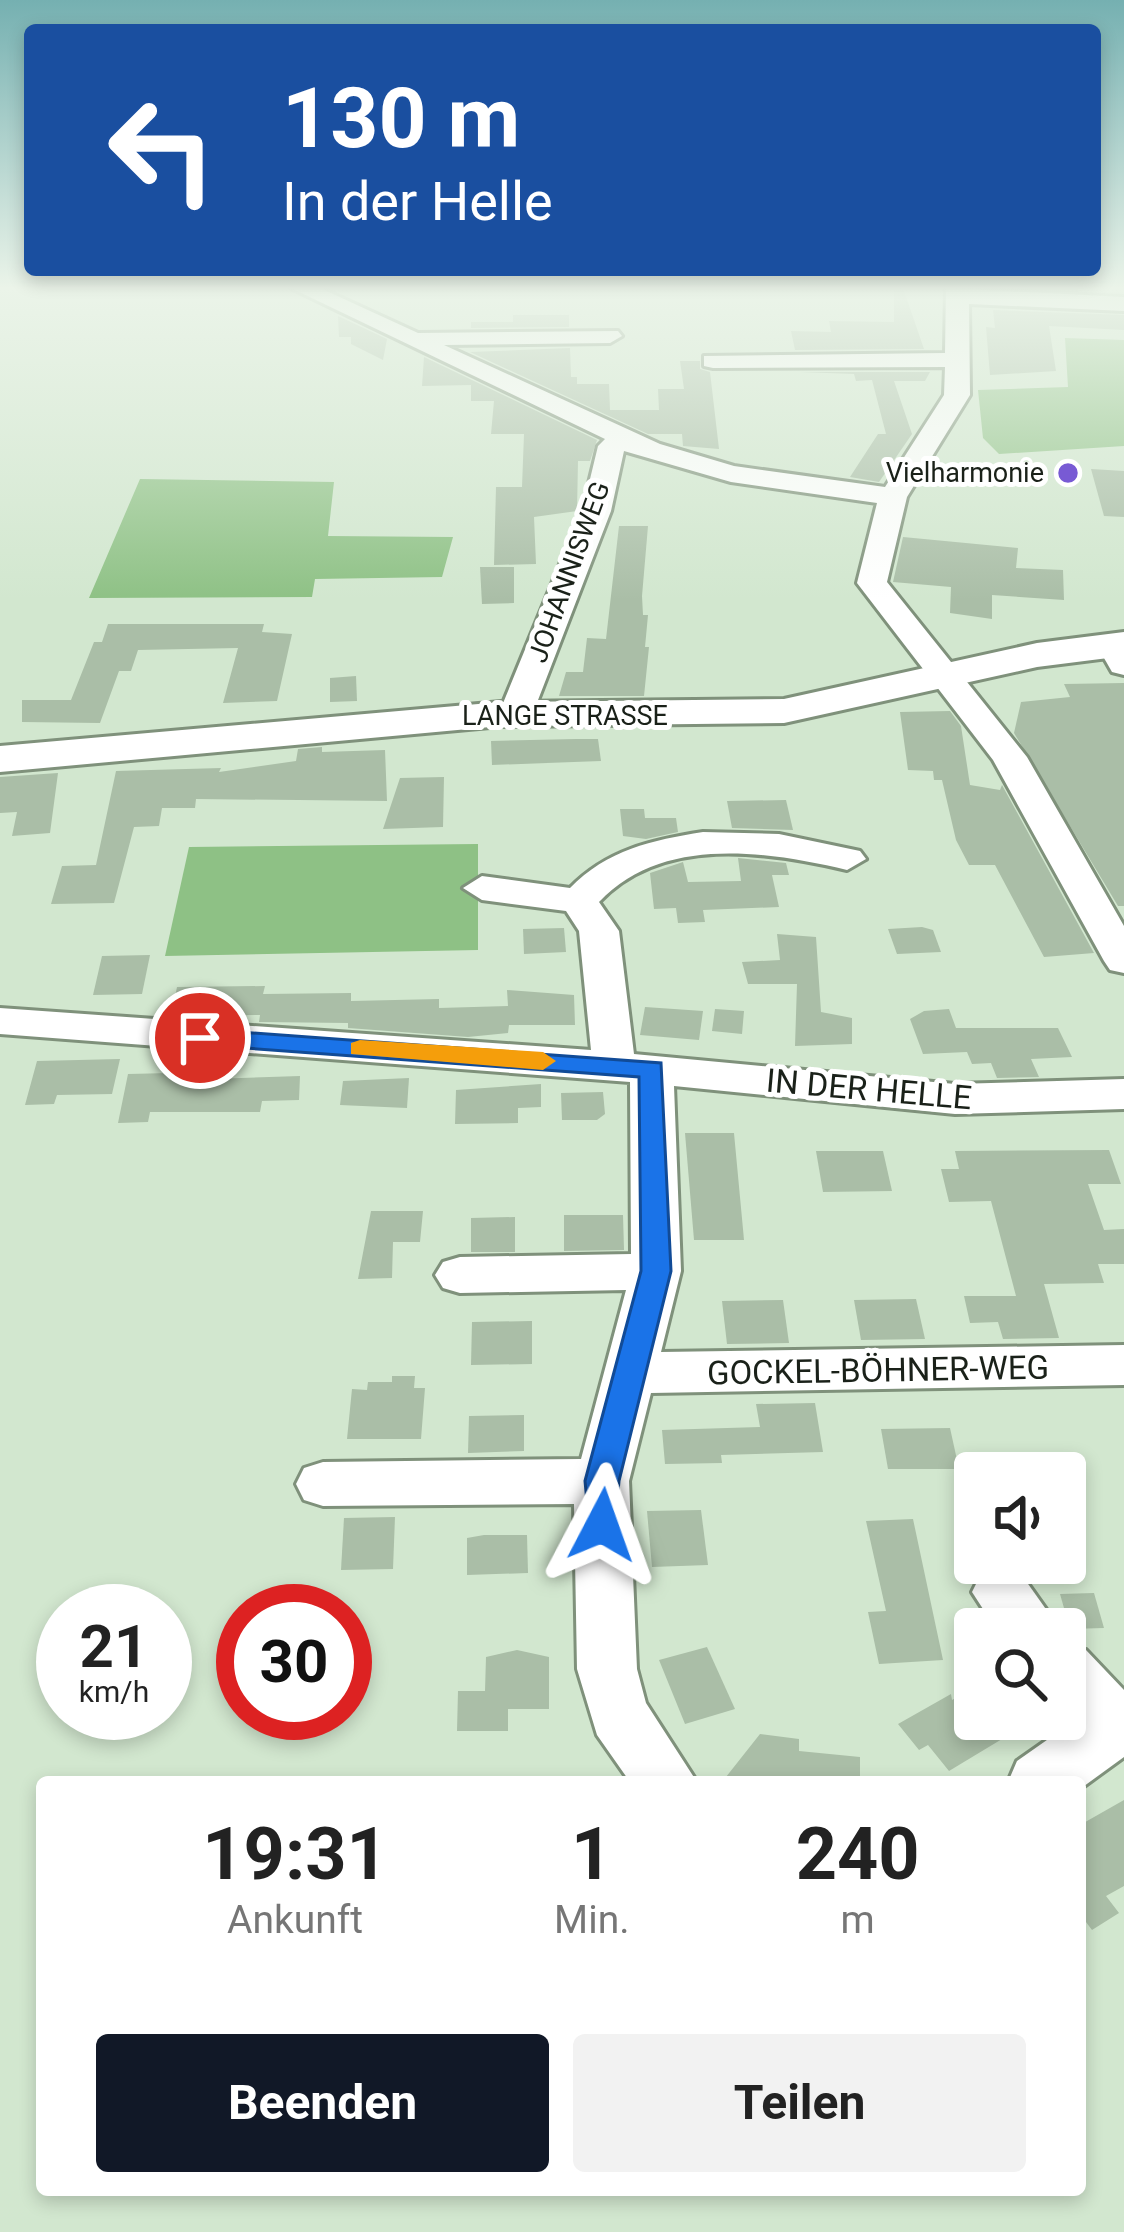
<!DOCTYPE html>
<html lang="de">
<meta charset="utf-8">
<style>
:root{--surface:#fff;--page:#f2f2f2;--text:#222;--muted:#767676;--accent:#111827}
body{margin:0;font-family:Roboto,sans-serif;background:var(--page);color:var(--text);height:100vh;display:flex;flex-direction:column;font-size:45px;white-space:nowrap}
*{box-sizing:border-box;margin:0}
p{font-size:39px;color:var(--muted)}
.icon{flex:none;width:66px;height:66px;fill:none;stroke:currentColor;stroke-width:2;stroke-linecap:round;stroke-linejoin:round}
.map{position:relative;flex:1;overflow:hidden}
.details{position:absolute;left:36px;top:1776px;width:1050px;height:420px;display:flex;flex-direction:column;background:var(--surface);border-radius:12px;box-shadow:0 6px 18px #0003}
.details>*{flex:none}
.hud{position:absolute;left:24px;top:24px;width:1077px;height:252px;border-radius:12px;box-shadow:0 6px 18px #0003;background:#1a4fa0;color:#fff;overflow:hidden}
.controls{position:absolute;left:954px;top:1452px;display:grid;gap:24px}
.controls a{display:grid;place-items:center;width:132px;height:132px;border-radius:12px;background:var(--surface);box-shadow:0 6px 18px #0003;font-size:60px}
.speed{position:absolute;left:36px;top:1584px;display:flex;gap:24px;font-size:60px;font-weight:700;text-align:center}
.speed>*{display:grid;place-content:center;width:156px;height:156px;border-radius:50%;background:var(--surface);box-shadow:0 6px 18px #0003;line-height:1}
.speed small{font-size:30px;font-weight:400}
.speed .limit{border:18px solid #d22;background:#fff;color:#111}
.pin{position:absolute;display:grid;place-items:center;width:102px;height:102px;color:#fff;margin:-51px;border:6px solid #fff;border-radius:50%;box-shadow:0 3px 12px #0007}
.me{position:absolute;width:132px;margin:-66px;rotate:4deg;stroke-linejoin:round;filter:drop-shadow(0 0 9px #0008)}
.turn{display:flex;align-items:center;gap:42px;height:252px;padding:0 60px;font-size:54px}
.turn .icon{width:156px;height:156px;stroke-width:2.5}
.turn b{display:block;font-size:84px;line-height:102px}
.eta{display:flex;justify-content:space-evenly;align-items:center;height:204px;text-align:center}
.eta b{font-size:72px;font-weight:700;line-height:84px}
.primary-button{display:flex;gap:24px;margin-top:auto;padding:24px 60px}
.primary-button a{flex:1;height:138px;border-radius:12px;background:var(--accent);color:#fff;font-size:48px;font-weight:700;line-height:138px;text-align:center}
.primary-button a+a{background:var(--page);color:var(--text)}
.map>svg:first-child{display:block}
.green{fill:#8ec185}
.building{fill:#aabea7}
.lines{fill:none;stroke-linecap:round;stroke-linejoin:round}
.minor-casing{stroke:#7f917b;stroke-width:6}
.major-casing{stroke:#7f917b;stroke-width:6}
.minor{fill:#fff;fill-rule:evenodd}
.major{fill:#fff;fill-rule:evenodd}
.route{fill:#1a73e8;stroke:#114b97;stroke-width:3}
.slow{fill:#f59e0b}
.poi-dot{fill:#785ad4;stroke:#fff;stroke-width:4.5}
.labels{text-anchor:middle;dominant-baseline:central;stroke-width:10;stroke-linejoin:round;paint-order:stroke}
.far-poi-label{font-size:27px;fill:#1a2119;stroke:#fff;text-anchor:end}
.far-street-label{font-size:27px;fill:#1a2119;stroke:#fff}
.street-label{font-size:33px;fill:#1a2119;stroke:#fff}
</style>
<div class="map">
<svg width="1124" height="2232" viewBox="0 0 1124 2232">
<rect width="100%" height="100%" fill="#d2e7cf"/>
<!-- green -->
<g class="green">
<path d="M 1065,338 L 1124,340 L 1124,446 L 999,454 L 983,438 L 978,390 L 1068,387 Z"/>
<path d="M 140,479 L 334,482 L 328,536 L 453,537 L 442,577 L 315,579 L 312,597 L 89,598 Z"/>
<path d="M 478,844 L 478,950 L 165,956 L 189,847 Z"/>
</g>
<!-- building -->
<g class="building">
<path d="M 894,288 L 903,288 L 924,349 L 795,350 L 791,331 L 831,332 L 829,321 L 894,322 Z"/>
<path d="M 993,310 L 1124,315 L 1124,330 L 1049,326 L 1056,371 L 990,375 L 986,327 L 995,328 Z"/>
<path d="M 513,315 L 569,315 L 569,327 L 471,328 L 471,322 L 513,322 Z"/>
<path d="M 338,316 L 387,339 L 383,360 L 351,344 L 351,337 L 339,337 Z"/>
<path d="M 570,348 L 571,377 L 577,377 L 577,384 L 609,384 L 610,410 L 659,410 L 658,389 L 684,389 L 680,361 L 700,361 L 700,369 L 710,372 L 719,449 L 683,446 L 682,434 L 648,434 L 470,352 Z"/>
<path d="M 424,357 L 597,440 L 590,461 L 578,461 L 577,511 L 534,517 L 536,564 L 494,565 L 496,487 L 522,487 L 524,434 L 491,434 L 494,401 L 471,401 L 471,385 L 422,386 Z"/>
<path d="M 800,372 L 930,372 L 925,381 L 894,381 L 912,434 L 879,482 L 850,477 L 878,434 L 886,434 L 872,380 L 856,381 L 854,374 Z"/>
<path d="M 1091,469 L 1124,471 L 1124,517 L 1104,516 Z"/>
<path d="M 619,526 L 648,526 L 642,596 L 643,615 L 648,615 L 645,647 L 649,647 L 644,696 L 559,696 L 566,672 L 583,672 L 587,638 L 606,639 Z"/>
<path d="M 903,537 L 1018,548 L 1016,568 L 1063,570 L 1064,600 L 992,595 L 992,619 L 950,613 L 951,587 L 893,582 Z"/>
<path d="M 480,567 L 514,567 L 514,603 L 482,604 Z"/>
<path d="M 108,624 L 264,624 L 262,632 L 292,634 L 277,701 L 223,703 L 238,648 L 138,650 L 131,671 L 119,671 L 100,723 L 22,722 L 22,700 L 71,700 L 94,642 L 102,642 Z"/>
<path d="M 356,676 L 357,701 L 330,702 L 330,678 Z"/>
<path d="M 1124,683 L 1124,906 L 1118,906 L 1014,733 L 1021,702 L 1070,697 L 1064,684 Z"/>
<path d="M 950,711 L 961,726 L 970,785 L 1000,790 L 1002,785 L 1094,953 L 1044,957 L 995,865 L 969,865 L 956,840 L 942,780 L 934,780 L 933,771 L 908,770 L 900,712 Z"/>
<path d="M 576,739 L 598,739 L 601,761 L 492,765 L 491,741 Z"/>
<path d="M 322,747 L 322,752 L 385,750 L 387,801 L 196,799 L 195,808 L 162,808 L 159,826 L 134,827 L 114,903 L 51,904 L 62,866 L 96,865 L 116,771 L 221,768 L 219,772 L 296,761 L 298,749 Z"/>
<path d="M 58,773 L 50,833 L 12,836 L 17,812 L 0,813 L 0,777 Z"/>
<path d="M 444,777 L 443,827 L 383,829 L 400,778 Z"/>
<path d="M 786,800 L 793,830 L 732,828 L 727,801 Z"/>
<path d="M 620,809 L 644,809 L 645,818 L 676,818 L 678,832 L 646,839 L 623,836 Z"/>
<path d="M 738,858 L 786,863 L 789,875 L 772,875 L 779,907 L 703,910 L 705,922 L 678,923 L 676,908 L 654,909 L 650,873 L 683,862 L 688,882 L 741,881 Z"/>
<path d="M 922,927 L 933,930 L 941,952 L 897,954 L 888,929 Z"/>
<path d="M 564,928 L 566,952 L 524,954 L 523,929 Z"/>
<path d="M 777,934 L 816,937 L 821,1012 L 852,1018 L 852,1044 L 795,1046 L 797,984 L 748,984 L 742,962 L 780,960 Z"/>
<path d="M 150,955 L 142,994 L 93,995 L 102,956 Z"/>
<path d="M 265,986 L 263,994 L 351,993 L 351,1001 L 439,999 L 439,1008 L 508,1006 L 507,990 L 574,995 L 575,1025 L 509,1025 L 508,1033 L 468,1037 L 348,1028 L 348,1023 L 259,1022 L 260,1015 L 171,1016 L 177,987 Z"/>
<path d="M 645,1007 L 703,1011 L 699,1040 L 640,1035 Z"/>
<path d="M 715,1009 L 744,1011 L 742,1034 L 712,1031 Z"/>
<path d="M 949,1009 L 956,1028 L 1058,1028 L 1072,1057 L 1031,1059 L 1039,1077 L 997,1078 L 991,1063 L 972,1064 L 967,1052 L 923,1054 L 910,1019 L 924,1011 Z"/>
<path d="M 120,1059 L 112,1094 L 57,1095 L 54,1104 L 25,1105 L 37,1061 Z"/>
<path d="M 212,1072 L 211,1079 L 300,1076 L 299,1100 L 262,1101 L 260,1112 L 150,1112 L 148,1122 L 118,1123 L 128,1074 Z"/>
<path d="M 409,1078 L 407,1108 L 340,1105 L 343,1081 Z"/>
<path d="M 541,1084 L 541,1107 L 518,1108 L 518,1123 L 455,1124 L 456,1090 Z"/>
<path d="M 603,1092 L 605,1114 L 597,1120 L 562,1120 L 561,1093 Z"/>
<path d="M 685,1133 L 734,1133 L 744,1240 L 694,1240 Z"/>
<path d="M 1109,1150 L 1121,1184 L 1088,1184 L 1104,1230 L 1124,1229 L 1124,1264 L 1098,1264 L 1104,1283 L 1044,1284 L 1059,1338 L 1003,1339 L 998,1322 L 970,1323 L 964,1296 L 1016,1296 L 991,1201 L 949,1202 L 941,1169 L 959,1169 L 955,1151 Z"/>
<path d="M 816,1151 L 883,1151 L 892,1191 L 823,1192 Z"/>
<path d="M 371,1211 L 423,1211 L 420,1242 L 393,1242 L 392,1278 L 358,1279 Z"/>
<path d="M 564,1215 L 623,1215 L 624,1250 L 564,1251 Z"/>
<path d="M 515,1217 L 515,1252 L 471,1252 L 471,1218 Z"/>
<path d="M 916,1299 L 925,1339 L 861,1340 L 854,1300 Z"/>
<path d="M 783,1300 L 789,1343 L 727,1344 L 722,1301 Z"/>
<path d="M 532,1321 L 532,1364 L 471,1365 L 472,1322 Z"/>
<path d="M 392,1376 L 415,1376 L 414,1388 L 425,1388 L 421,1439 L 347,1439 L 352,1389 L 367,1390 L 368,1382 L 392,1382 Z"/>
<path d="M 815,1403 L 823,1452 L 721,1455 L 722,1463 L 665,1464 L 662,1430 L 760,1427 L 756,1404 Z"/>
<path d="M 524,1415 L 524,1451 L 468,1453 L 469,1416 Z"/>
<path d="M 950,1428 L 959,1469 L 888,1469 L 881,1429 Z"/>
<path d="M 701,1510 L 708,1565 L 652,1567 L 647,1511 Z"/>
<path d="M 395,1517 L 393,1569 L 341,1570 L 344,1518 Z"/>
<path d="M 913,1519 L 943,1660 L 879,1664 L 868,1612 L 886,1611 L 866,1521 Z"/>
<path d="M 484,1535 L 527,1535 L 528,1573 L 467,1575 L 467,1538 Z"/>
<path d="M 1094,1593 L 1104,1628 L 1070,1629 L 1060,1594 Z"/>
<path d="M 707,1647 L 735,1709 L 685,1724 L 659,1660 Z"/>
<path d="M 517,1650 L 549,1657 L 549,1709 L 508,1709 L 508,1731 L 457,1731 L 458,1691 L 485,1691 L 486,1657 Z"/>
<path d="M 975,1687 L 975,1719 L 992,1719 L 1007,1736 L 949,1771 L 928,1745 L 919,1750 L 898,1724 L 951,1694 L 952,1700 Z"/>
<path d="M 760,1734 L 799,1739 L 799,1751 L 860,1757 L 860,1782 L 722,1782 Z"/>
<path d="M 1124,1800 L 1124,1886 L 1106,1896 L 1119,1913 L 1092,1930 L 1080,1914 L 1080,1825 Z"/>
</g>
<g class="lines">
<defs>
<g id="minor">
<path d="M 291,288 L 320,288 L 418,333 L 618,331 L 622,336 L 610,343 L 444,345 L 660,444 L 734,466 L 885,487 L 944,395 L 945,367 L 713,368 L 704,366 L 704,356 L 945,353 L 946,288 L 1124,297 L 1124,311 L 969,304 L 970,395 L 907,497 L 887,582 L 1027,757 L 1124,926 L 1124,973 L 1110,970 L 1104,961 L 993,760 L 857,583 L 877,503 L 731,482 L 624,451 L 611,511 L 533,713 L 528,720 L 504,720 L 499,713 L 583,508 L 598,446 L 605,439 Z"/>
<path d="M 1112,634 L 1124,638 L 1124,675 L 1112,672 L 1096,644 Z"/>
<path d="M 703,832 L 779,834 L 860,851 L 866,859 L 847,870 C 766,851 662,835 599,902 L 619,931 L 634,1054 L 955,1084 L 1124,1079 L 1124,1109 L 955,1114 L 674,1086 L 681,1271 L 661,1352 L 1124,1345 L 1124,1385 L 651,1393 L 629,1481 L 637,1669 L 646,1703 L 697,1782 L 630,1782 L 597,1735 L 577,1669 L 574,1504 L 323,1506 L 304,1500 L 296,1484 L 304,1468 L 323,1462 L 581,1459 L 626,1290 L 460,1293 L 443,1288 L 435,1275 L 443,1262 L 460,1257 L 631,1254 L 630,1082 L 0,1034 L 0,1008 L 591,1050 L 579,931 L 566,911 L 482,900 L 463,888 L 482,876 L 570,888 C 607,850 652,840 703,832 Z"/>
<path d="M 1001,1567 L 1021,1574 L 1060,1629 L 996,1629 L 972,1592 L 981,1574 Z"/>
<path d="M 1065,1642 L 1086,1650 L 1124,1690 L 1124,1757 L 1080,1789 L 1080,1782 L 1008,1782 L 1017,1761 L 1074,1721 L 1065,1711 Z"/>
</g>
<path id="major" d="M 1124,632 L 1124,656 L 1037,667 L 784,723 L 501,726 L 0,772 L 0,746 L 501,702 L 784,699 L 1037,643 Z"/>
</defs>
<!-- minor casing -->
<use href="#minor" class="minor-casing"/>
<!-- major casing -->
<use href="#major" class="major-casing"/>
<!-- minor -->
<use href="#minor" class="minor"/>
<!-- major -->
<use href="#major" class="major"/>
</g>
<!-- sky -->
<linearGradient id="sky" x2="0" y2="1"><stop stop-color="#75b0b1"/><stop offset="0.48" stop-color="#ebf4e9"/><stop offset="1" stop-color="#ebf4e9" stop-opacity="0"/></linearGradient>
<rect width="1124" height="600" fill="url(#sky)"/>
<!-- route -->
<path class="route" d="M 200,1029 L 661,1063 L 671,1271 L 619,1481 L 614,1535 L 590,1535 L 585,1481 L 641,1271 L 639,1077 L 191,1044 L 187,1038 Z"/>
<!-- slow -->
<path class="slow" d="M 360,1040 L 543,1052 L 556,1061 L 543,1070 L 351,1054 L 351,1043 Z"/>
<!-- markers -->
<circle class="poi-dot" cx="1068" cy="473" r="12"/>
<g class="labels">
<!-- far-poi labels -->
<g class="far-poi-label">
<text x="1044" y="473">Vielharmonie</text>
</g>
<!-- far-street labels -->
<g class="far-street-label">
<text transform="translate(569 572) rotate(-70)">JOHANNISWEG</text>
<text x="565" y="716">LANGE STRASSE</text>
</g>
<!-- street labels -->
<g class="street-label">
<text transform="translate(869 1089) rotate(5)">IN DER HELLE</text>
<text transform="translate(878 1370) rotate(-1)">GOCKEL-BÖHNER-WEG</text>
</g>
</g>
</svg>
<div class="controls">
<a><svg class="icon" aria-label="sound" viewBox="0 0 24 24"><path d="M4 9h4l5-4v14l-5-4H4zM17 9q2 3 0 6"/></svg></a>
<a><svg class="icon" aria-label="search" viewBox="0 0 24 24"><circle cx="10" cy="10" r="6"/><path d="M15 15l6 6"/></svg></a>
</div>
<div class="speed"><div>21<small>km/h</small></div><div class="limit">30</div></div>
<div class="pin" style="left:200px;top:1038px;background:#d93025"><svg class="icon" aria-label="arrive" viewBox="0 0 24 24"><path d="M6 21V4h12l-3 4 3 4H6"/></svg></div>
<svg class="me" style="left:602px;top:1525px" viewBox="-20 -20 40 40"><path d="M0-17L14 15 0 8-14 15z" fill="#1a73e8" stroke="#fff" stroke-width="4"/></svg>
<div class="hud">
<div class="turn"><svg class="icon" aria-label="left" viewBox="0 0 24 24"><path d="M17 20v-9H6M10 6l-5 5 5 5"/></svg><div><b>130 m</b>In der Helle</div></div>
</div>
<section class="details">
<div class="eta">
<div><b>19:31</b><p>Ankunft</p></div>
<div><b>1</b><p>Min.</p></div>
<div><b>240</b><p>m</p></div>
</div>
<div class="primary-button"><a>Beenden</a><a>Teilen</a></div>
</section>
</div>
